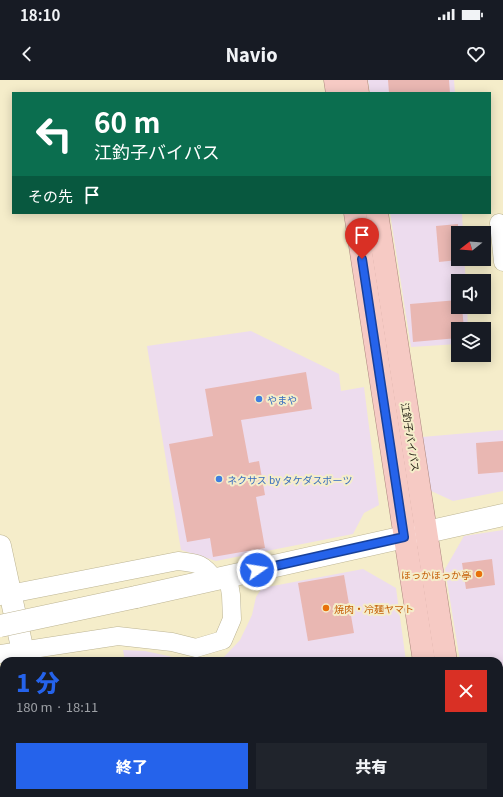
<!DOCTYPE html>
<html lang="ja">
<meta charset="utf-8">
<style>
:root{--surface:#171b24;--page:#20242c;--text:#f1f3f6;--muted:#9ea1a6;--accent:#2563eb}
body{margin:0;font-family:Georgia,"Noto Sans JP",serif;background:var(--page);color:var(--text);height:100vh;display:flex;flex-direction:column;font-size:15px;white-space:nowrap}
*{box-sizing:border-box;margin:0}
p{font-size:13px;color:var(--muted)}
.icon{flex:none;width:22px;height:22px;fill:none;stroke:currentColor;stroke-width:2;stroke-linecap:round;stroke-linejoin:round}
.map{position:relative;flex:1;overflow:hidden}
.panel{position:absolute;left:0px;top:577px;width:503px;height:140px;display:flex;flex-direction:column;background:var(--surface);border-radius:12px 12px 0 0;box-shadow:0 2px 10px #0003}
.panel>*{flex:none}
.hud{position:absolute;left:12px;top:12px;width:479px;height:122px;border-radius:0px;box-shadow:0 2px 10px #0003;background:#0b6e4f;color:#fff;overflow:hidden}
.needle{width:26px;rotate:253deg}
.buttons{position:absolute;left:451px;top:146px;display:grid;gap:8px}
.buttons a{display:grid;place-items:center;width:40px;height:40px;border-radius:0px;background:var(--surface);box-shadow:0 2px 10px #0003;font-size:20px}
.pin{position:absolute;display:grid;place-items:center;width:34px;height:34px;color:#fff;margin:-41px -17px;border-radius:50% 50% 50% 0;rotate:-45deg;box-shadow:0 0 4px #0007}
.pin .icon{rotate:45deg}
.me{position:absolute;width:44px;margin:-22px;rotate:77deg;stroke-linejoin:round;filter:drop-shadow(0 0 3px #0008)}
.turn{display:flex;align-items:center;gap:14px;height:84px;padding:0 16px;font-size:18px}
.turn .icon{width:52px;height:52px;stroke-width:2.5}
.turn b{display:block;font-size:28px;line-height:34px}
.then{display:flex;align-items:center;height:38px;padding:0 16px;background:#0003;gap:8px;font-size:15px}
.round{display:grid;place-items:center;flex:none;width:42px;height:42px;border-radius:0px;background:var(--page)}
.head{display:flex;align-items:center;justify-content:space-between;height:68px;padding:0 16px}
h1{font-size:24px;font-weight:800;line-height:30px;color:var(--accent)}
.button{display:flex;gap:8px;margin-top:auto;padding:8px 16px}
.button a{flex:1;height:46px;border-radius:0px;background:var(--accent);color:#fff;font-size:16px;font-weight:800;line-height:46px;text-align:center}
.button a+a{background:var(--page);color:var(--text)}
.status{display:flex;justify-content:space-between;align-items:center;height:28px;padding:0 20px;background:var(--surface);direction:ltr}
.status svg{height:11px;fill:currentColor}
header{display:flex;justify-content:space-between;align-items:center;height:52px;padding:0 16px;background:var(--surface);font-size:18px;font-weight:800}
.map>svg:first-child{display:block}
.commercial{fill:#eddcee}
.building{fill:#e9b7b2}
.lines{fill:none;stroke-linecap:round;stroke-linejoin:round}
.minor-casing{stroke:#bdb594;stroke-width:19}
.tertiary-casing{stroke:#bdb594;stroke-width:23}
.trunk-casing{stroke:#ac877e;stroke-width:23}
.minor{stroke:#fff;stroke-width:18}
.tertiary{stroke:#fff;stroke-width:22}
.trunk{stroke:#f6cac4;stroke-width:22}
.tertiary-bridge-casing{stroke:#bdb594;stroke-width:23;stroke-linecap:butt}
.tertiary-bridge{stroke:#fff;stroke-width:22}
.route-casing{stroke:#184099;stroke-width:10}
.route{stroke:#2563eb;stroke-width:7}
.shop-dot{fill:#3f7fe0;stroke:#f5edca;stroke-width:1.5}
.food-dot{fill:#e8710a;stroke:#f5edca;stroke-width:1.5}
.labels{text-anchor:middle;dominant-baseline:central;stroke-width:4;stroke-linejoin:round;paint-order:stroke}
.shop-label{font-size:10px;fill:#366cbe;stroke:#f5edca;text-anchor:start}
.street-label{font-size:10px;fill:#282518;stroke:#f5edca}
.food-label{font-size:10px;fill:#c56008;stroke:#f5edca;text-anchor:end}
</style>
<div class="status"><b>18:10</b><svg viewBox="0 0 49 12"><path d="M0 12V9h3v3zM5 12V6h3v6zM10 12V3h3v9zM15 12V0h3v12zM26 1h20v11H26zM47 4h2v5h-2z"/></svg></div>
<header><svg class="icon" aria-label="back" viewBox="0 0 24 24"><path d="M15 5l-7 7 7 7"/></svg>Navio<svg class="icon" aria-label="heart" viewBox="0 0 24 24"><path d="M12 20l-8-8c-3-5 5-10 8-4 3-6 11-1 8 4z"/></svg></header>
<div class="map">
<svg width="503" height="717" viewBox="0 0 503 717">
<rect width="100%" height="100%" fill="#f5edca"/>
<!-- commercial -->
<g class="commercial">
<path d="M 368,0 L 454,0 L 455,13 L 370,13 Z"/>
<path d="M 390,133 L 462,133 L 463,153 L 458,153 L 458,179 L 464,179 L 466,201 L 458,201 L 458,227 L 467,227 L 468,249 L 458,249 L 458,264 L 411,267 Z"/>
<path d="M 251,251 L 339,294 L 341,311 L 364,307 L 379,425 L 364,433 L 353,454 L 216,481 L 181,470 L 147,266 Z"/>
<path d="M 503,350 L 503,411 L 453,421 L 429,410 L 422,357 Z"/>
<path d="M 503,450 L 503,717 L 482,717 L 482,713 L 499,713 L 499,581 L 460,581 L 445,489 L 464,456 Z"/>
<path d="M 363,489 L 396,508 L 406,581 L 211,581 L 224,577 L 240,560 L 252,535 L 256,517 L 262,508 Z"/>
<path d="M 123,570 L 145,571 L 191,581 L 125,581 Z"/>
<path d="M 92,713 L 425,713 L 425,717 L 93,717 Z"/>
</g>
<!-- building -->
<g class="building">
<path d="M 388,0 L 449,0 L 450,13 L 389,13 Z"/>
<path d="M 458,144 L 458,180 L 439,182 L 436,146 Z"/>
<path d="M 458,220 L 458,227 L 462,227 L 464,249 L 458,249 L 458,258 L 413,262 L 410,224 Z"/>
<path d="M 306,292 L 312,329 L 241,340 L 249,383 L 259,381 L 265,415 L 256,417 L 265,468 L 213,477 L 210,458 L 187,462 L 169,364 L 213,356 L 205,309 Z"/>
<path d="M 503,361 L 503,392 L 478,394 L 476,363 Z"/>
<path d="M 492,479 L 495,505 L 466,509 L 462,483 Z"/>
<path d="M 344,495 L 354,553 L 308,561 L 298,503 Z"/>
</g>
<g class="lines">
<defs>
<g id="minor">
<path d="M 499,143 L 503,182"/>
<path d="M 0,516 L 178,481 C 197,483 203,483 215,500"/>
<path d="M 0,574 L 118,556 L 172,562 L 196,568 L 223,560 L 232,539 L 231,515 L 228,497"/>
</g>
<g id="tertiary">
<path d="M 0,466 L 25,581"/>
<path d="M 136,517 L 503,435"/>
<path d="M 46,713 L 47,717"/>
</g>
<g id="trunk">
<path d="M 335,0 L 337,13"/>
<path d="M 356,0 L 358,13"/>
<path d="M 355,133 L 424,581"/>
<path d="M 377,133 L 446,581"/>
<path d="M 444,713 L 445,717"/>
<path d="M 467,713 L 467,717"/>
</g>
</defs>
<!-- minor casing -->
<use href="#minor" class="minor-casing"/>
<!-- tertiary casing -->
<use href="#tertiary" class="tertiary-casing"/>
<!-- trunk casing -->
<use href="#trunk" class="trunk-casing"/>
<!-- minor -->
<use href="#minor" class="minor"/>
<!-- tertiary -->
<use href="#tertiary" class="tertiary"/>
<!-- trunk -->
<use href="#trunk" class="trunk"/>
<defs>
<path id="tertiary-bridge" d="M 0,546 L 136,517"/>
</defs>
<!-- tertiary-bridge casing -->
<use href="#tertiary-bridge" class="tertiary-bridge-casing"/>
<!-- tertiary-bridge -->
<use href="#tertiary-bridge" class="tertiary-bridge"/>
</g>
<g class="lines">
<defs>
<path id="route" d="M 257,490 L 404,457 L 362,179"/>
</defs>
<!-- route casing -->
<use href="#route" class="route-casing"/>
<!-- route -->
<use href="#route" class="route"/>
</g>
<!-- markers -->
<g class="shop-dot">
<circle cx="259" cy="319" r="4"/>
<circle cx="219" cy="399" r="4"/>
</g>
<g class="food-dot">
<circle cx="479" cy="494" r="4"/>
<circle cx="326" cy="528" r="4"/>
</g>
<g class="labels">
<!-- shop labels -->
<g class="shop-label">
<text x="267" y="319">やまや</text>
<text x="227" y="399">ネクサス by タケダスポーツ</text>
</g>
<!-- street labels -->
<g class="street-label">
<text transform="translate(411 357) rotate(81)">江釣子バイパス</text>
</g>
<!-- food labels -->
<g class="food-label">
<text x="471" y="494">ほっかほっか亭</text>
<text x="334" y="528" text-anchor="start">焼肉・冷麺ヤマト</text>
</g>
</g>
</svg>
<div class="buttons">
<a><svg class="needle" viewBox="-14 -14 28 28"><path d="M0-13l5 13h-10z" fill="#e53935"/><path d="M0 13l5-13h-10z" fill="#9ea1a6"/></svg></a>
<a><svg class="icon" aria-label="sound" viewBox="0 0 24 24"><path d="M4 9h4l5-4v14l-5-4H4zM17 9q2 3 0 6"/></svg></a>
<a><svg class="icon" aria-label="layers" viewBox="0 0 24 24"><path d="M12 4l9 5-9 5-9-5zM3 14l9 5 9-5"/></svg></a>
</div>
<div class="pin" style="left:362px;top:179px;background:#d93025"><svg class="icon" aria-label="arrive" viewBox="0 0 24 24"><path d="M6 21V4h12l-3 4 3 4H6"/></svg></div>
<svg class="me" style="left:257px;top:490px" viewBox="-20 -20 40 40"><circle r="17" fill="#2563eb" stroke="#fff" stroke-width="3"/><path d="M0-11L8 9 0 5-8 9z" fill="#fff"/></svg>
<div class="hud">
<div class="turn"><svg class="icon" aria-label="left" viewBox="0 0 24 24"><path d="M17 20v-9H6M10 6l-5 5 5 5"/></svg><div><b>60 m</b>江釣子バイパス</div></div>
<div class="then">その先<svg class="icon" aria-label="arrive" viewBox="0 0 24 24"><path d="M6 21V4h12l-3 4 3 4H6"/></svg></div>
</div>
<section class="panel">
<div class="head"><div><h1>1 分</h1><p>180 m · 18:11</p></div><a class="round" style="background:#d93025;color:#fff"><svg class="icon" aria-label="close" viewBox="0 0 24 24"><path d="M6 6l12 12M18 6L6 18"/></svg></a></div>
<div class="button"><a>終了</a><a>共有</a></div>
</section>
</div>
